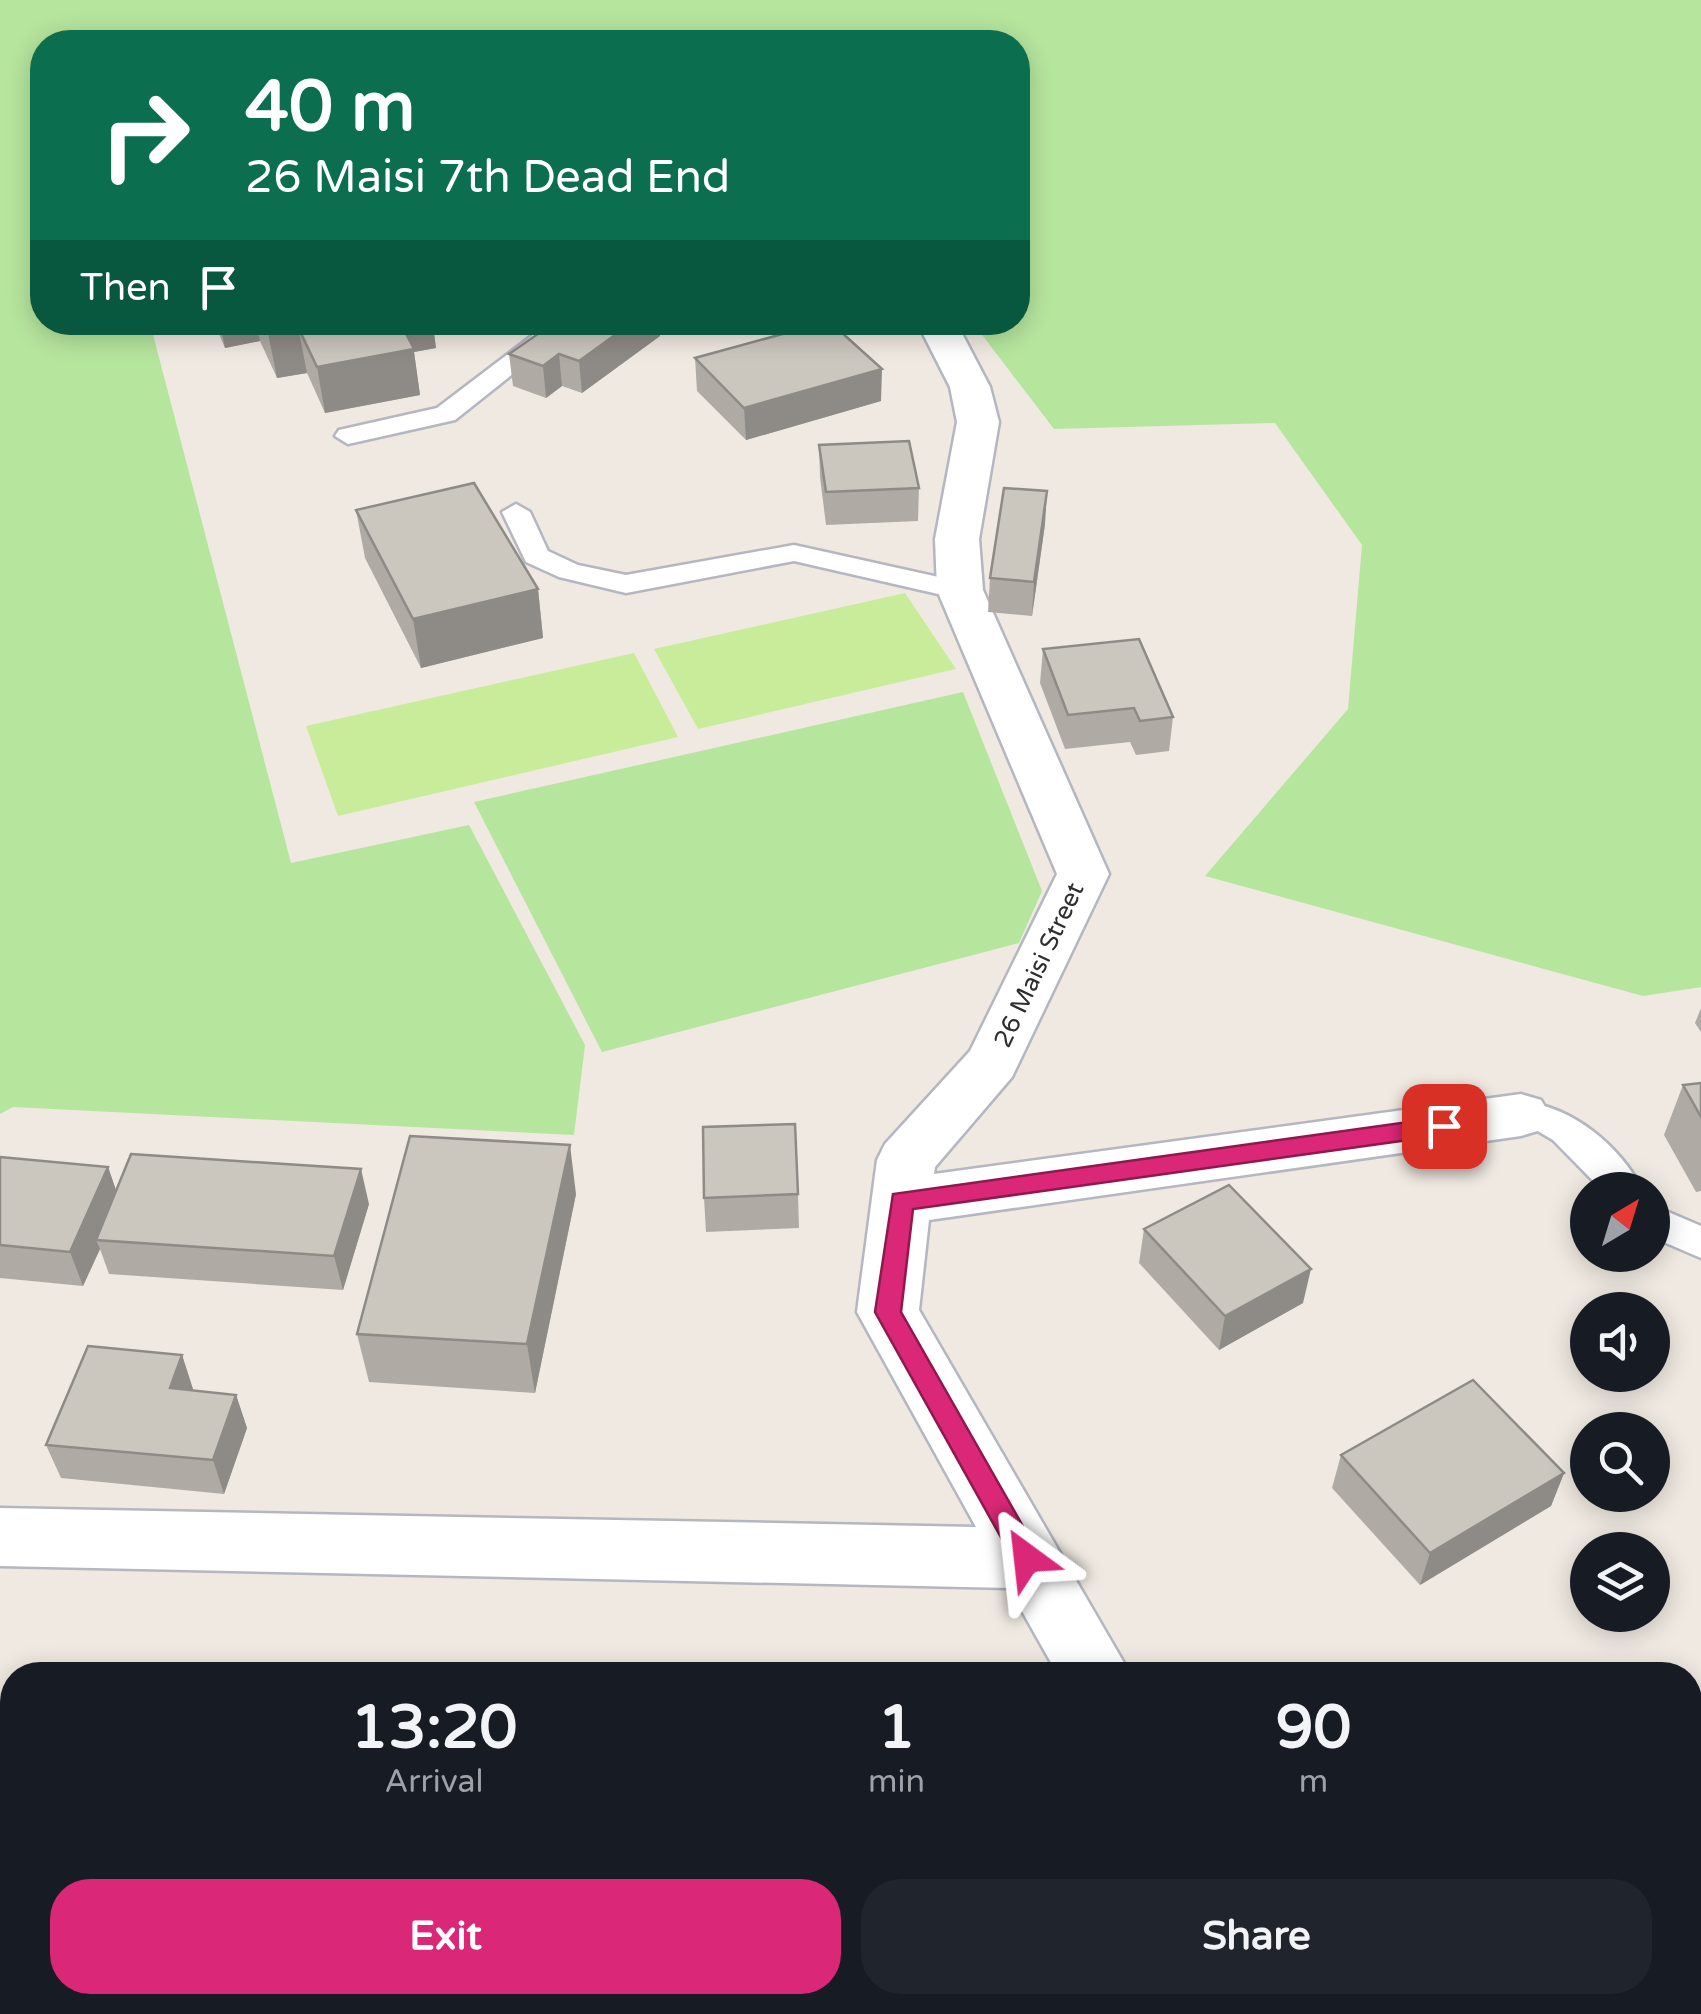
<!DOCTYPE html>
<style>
:root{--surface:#171b24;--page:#20242c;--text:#f1f3f6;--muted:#9ea1a6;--accent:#db2777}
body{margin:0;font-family:"Varela Round",sans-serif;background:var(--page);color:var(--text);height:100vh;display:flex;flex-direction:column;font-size:38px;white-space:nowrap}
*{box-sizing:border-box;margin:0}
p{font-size:32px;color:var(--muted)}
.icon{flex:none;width:55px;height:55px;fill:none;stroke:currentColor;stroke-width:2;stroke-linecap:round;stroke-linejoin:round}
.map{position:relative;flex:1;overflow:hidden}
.sheet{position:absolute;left:0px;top:1662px;width:1702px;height:352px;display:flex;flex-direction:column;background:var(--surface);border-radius:40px 40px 0 0;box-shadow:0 5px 25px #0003}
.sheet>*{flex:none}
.banner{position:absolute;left:30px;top:30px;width:1000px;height:305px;border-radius:40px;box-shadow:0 5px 25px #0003;background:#0b6e4f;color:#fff;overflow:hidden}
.needle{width:65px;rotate:38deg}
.tools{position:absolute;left:1570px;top:1172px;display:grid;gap:20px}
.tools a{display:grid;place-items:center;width:100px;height:100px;border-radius:50%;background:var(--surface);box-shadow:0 5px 25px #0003;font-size:50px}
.pin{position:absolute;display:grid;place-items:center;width:85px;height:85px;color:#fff;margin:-42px;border-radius:20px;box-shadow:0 5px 15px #0006}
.me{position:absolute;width:110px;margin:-55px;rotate:330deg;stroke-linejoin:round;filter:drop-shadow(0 0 8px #0008)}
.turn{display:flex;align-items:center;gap:35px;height:210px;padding:0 50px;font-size:45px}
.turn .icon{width:130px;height:130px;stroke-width:2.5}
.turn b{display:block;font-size:70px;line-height:85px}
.then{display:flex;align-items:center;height:95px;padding:0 50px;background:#0003;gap:20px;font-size:38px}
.eta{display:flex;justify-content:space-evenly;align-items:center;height:170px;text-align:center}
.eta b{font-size:60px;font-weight:700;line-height:70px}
.action{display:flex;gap:20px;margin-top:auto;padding:20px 50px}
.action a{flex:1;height:115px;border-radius:40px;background:var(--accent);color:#fff;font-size:40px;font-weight:700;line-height:115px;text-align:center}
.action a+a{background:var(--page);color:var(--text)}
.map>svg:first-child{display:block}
.education{fill:#f0e6d1}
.green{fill:#b6e59e}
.pitch{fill:#c9ec9a}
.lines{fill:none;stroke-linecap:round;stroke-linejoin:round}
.service-casing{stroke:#b4b7c1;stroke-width:5}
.minor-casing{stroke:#b4b7c1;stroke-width:5}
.service{fill:#fff;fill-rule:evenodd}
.minor{fill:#fff;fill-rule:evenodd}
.wall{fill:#afaba4}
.shaded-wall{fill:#8e8b86}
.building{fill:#cbc7bf;stroke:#8e8b86;stroke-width:2.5}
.route{fill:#db2777;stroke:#8e194d;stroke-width:2.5}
.labels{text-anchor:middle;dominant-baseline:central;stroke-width:9;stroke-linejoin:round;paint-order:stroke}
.street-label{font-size:25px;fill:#2e2e2e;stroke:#fff}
</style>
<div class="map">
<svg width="1701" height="2014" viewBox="0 0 1701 2014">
<rect width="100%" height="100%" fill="#efe9e1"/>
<!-- education -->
<path class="education" d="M 1701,1747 L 1701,2014 L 1444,2014 L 1438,2003 L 1690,2002 L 1690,1749 Z"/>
<!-- green -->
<g class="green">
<path d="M 0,0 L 1701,0 L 1701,987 L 1643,996 L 1205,876 L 1348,709 L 1362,545 L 1275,423 L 1054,429 L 973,323 L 1018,322 L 1018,42 L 42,42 L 42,322 L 150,323 L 291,863 L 469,825 L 585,1045 L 574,1135 L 13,1107 L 0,1114 Z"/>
<path d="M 963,692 L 1042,891 L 1019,943 L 602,1052 L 474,802 Z"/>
<path d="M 0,1975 L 12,1977 L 12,2002 L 212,2002 L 301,2014 L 0,2014 Z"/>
</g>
<!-- pitch -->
<g class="pitch">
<path d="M 905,593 L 956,669 L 698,729 L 654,649 Z"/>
<path d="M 634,653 L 678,737 L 338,816 L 306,726 Z"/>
</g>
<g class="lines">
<defs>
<g id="service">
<path d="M 550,322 L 578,322 L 455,420 L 348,444 L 335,436 L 339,430 L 437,408 Z"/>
<path d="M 516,504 L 530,512 L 548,551 L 578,565 L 626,575 L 794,545 L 970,584 L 974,590 L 970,596 L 960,599 L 794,561 L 626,593 L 559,577 L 526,562 L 502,512 Z"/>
<path d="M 1521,1101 C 1573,1107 1618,1144 1643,1190 L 1602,1190 L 1553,1140 L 1536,1130 L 1508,1125 L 1503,1115 L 1508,1105 Z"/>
<path d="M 1652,1205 L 1701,1226 L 1701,1258 L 1652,1237 Z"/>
</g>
<g id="minor">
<path d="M 917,322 L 956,322 L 990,387 L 999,422 L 979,539 L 983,590 L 1109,874 L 1012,1077 L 935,1167 L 934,1174 L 1521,1094 L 1541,1100 L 1550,1115 L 1541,1130 L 1521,1136 L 929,1220 L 919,1310 L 1131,1675 L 1058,1675 L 1009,1588 L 0,1566 L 0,1508 L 976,1527 L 857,1312 L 877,1160 L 885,1144 L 970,1051 L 1057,874 L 937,590 L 935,539 L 957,422 L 950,387 Z"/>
<path d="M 1312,2002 L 1395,2002 L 1400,2014 L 1317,2014 Z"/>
</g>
</defs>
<!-- service casing -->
<use href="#service" class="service-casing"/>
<!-- minor casing -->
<use href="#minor" class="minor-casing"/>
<!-- service -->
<use href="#service" class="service"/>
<!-- minor -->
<use href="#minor" class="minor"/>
</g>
<!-- wall -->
<g class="wall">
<path d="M 214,322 L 453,322 L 433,326 L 436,348 L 414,352 L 420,395 L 325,413 L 307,373 L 277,378 L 260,341 L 225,348 Z"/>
<path d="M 660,336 L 582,393 L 562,386 L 546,398 L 513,386 L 509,354 Z"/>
<path d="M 695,358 L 881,401 L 746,440 L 697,391 Z"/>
<path d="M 819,445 L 919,488 L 918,521 L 826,525 L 820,477 Z"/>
<path d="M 356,510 L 538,589 L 543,638 L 421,668 L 365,558 Z"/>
<path d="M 1045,524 L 1032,616 L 988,612 L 990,578 Z"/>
<path d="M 1043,649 L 1173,717 L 1169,751 L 1136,755 L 1130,742 L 1065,749 L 1040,683 Z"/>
<path d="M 1701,1008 L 1701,1032 L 1695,1023 Z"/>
<path d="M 1701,1083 L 1701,1191 L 1696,1192 L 1664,1135 L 1683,1085 Z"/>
<path d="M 0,1157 L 108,1167 L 116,1190 L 369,1204 L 343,1290 L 109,1274 L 100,1249 L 83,1286 L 0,1278 Z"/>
<path d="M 576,1194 L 535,1393 L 369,1382 L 357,1334 Z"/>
<path d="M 798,1194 L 799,1228 L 706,1232 L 704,1198 Z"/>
<path d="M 1144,1229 L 1303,1303 L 1219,1350 L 1139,1263 Z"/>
<path d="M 182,1355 L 193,1390 L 236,1395 L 247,1428 L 224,1494 L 61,1478 L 46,1445 Z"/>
<path d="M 1341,1455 L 1564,1473 L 1551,1506 L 1420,1585 L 1332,1488 Z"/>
<path d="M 1590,2002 L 1690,2002 L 1701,2014 L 1593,2014 Z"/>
</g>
<!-- shaded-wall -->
<g class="shaded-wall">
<path d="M 220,322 L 256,322 L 260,341 L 225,348 Z"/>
<path d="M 395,322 L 453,322 L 433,326 L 436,348 L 414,352 L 420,395 L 325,413 L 317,367 Z"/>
<path d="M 633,322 L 659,322 L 660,336 L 582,393 L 579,361 Z"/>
<path d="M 298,327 L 307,373 L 277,378 L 268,333 Z"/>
<path d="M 559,354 L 562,386 L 546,398 L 543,366 Z"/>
<path d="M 882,369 L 881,401 L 746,440 L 744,408 Z"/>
<path d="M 1047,491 L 1045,524 L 1032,616 L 1034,582 Z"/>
<path d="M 538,589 L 543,638 L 421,668 L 413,619 Z"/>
<path d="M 570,1145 L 576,1194 L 535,1393 L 527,1344 Z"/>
<path d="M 108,1167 L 120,1202 L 96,1240 L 100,1249 L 83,1286 L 70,1252 Z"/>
<path d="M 361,1169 L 369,1204 L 343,1290 L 334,1256 Z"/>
<path d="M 1311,1269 L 1303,1303 L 1219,1350 L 1225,1316 Z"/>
<path d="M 182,1355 L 193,1389 L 181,1422 L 170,1388 Z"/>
<path d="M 236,1395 L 247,1428 L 224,1494 L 213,1460 Z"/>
<path d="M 1564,1473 L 1551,1506 L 1420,1585 L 1430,1553 Z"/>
</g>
<!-- building -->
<g class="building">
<path d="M 263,322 L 400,322 L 414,349 L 317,367 L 298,327 L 268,333 Z"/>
<path d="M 555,322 L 633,322 L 579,361 L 559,354 L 543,366 L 509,354 Z"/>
<path d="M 826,322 L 830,322 L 882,369 L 744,408 L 695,358 Z"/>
<path d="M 909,441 L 919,488 L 826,492 L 819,445 Z"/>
<path d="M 474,483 L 538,589 L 413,619 L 356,510 Z"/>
<path d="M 1004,488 L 1047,491 L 1034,582 L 990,578 Z"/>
<path d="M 1139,639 L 1173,717 L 1140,721 L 1134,708 L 1068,715 L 1043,649 Z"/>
<path d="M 1701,1083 L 1701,1117 L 1683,1085 Z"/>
<path d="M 795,1124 L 798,1194 L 704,1198 L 703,1127 Z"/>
<path d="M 410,1136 L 570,1145 L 527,1344 L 357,1334 Z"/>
<path d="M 131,1154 L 361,1169 L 334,1256 L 96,1240 Z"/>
<path d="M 0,1157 L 108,1167 L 70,1252 L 0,1245 Z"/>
<path d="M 1229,1185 L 1311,1269 L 1225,1316 L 1144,1229 Z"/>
<path d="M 88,1346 L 182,1355 L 170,1388 L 236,1395 L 213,1460 L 46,1445 Z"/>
<path d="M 1473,1380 L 1564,1473 L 1430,1553 L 1341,1455 Z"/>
<path d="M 1690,1883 L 1701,1883 L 1701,2014 L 1626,2014 L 1623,2002 L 1690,2002 Z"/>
</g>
<!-- route -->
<path class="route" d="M 1444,1117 L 1455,1126 L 1444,1135 L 913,1209 L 901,1312 L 1041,1558 L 1037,1566 L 1027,1570 L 1017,1566 L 875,1312 L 893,1194 Z"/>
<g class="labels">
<!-- street labels -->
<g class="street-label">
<text transform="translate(1039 965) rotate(-65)">26 Maisi Street</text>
</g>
</g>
</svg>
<div class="tools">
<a><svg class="needle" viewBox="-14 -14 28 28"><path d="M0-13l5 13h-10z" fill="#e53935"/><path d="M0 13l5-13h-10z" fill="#9ea1a6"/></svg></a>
<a><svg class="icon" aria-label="sound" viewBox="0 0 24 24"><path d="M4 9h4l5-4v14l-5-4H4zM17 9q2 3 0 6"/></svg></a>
<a><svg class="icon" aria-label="search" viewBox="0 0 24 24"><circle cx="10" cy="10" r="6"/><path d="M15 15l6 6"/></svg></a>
<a><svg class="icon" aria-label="layers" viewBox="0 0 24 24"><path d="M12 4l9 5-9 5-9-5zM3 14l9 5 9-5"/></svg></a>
</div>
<div class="pin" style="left:1444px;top:1126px;background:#d93025"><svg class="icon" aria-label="arrive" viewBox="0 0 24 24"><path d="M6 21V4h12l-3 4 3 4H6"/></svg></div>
<svg class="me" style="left:1027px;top:1558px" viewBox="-20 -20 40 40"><path d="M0-17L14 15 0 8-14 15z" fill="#db2777" stroke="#fff" stroke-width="4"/></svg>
<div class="banner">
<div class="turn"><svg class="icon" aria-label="right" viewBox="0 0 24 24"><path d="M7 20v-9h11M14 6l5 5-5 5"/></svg><div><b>40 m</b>26 Maisi 7th Dead End</div></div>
<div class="then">Then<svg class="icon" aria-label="arrive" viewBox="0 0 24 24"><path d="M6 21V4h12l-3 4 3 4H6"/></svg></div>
</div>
<section class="sheet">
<div class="eta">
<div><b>13:20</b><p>Arrival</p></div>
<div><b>1</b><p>min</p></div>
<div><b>90</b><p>m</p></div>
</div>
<div class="action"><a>Exit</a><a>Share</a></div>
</section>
</div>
